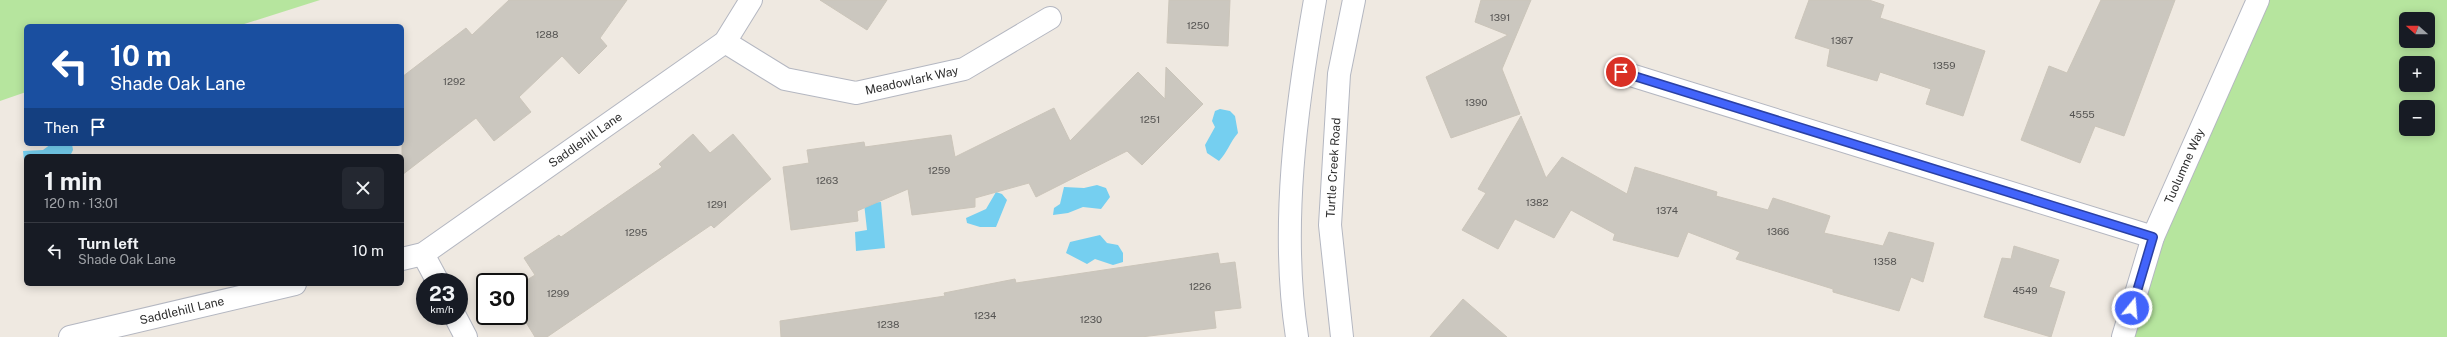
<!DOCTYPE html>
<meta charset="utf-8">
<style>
:root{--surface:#171b24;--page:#242831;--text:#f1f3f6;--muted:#9ea1a6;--line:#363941}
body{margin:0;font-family:"Public Sans",sans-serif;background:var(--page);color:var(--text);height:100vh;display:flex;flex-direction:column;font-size:15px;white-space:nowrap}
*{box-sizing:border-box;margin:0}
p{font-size:13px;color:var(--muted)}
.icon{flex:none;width:22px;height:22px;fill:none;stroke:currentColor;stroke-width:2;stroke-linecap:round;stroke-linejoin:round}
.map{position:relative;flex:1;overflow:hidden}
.panel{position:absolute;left:24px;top:154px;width:380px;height:132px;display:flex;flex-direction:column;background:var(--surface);border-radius:6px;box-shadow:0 2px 10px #0003}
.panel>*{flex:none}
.banner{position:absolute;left:24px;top:24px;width:380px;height:122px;border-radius:6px;box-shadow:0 2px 10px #0003;background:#1a4fa0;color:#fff;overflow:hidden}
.needle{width:26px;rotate:291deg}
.controls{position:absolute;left:2399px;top:12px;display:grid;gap:8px}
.controls a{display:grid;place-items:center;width:36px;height:36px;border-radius:6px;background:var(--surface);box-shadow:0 2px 10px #0003;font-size:20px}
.speed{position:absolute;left:416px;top:273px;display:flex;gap:8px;font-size:20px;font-weight:700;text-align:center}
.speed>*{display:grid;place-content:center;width:52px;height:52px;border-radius:50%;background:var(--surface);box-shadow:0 2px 10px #0003;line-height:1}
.speed small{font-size:10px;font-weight:400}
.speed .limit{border:2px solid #111;border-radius:6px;background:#fff;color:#111}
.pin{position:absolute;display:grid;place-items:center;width:34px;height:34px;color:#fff;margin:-17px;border:2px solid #fff;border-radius:50%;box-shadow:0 1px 4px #0007}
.me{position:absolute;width:44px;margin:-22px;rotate:17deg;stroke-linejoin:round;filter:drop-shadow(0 0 3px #0008)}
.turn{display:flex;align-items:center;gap:14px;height:84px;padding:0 20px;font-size:18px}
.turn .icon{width:52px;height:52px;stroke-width:2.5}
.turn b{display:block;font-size:28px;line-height:34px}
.then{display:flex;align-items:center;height:38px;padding:0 20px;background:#0003;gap:8px;font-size:15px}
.round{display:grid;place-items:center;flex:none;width:42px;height:42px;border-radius:6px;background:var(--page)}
.overview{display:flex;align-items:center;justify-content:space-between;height:68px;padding:0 20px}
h1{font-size:24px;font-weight:700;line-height:30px}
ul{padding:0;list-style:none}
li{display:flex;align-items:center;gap:12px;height:56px;padding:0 20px;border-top:1px solid var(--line)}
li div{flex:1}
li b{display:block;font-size:15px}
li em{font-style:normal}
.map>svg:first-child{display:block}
.green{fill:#b6e59e;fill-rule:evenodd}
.water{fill:#75cff0}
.building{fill:#cbc7bf;stroke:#cbc5ba}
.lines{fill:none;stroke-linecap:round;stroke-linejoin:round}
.minor-casing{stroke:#b4b7c1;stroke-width:24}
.tertiary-casing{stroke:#b4b7c1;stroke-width:24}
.minor{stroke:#fff;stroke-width:22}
.tertiary{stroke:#fff;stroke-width:22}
.route-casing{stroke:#2b41a3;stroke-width:10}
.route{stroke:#4264fb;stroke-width:7}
.labels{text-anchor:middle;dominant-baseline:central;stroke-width:3;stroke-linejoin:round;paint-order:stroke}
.number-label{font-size:10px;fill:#555452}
.street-label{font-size:12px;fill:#2e2e2e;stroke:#fff}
</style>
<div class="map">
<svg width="2447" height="337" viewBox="0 0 2447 337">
<rect width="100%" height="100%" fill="#efe9e1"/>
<!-- green -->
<g class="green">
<path d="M 0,0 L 320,0 L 238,26 L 26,26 L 26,92 L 0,101 Z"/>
<path d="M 2258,0 L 2447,0 L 2447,337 L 2123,337 ZM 2406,19 L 2428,19 L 2428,41 L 2406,41 ZM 2406,63 L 2428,63 L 2428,85 L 2406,85 ZM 2406,107 L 2428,107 L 2428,129 L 2406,129 Z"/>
</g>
<!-- water -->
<g class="water">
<path d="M 1220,109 L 1230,111 L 1235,116 L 1238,133 C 1230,142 1227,153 1219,161 L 1207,153 L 1205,145 L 1215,127 L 1212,121 L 1215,111 Z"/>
<path d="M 51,144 L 72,144 L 73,150 L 70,156 L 26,156 L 25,169 L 23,151 L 43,150 Z"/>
<path d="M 1097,185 L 1106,188 L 1110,197 L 1101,209 L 1083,207 L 1068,213 L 1053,215 L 1054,208 L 1060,204 L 1064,187 L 1084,188 Z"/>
<path d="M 996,192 L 1002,194 L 1007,200 L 996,227 L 980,227 L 967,223 L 966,218 L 986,209 Z"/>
<path d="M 881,202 L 885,248 L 856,251 L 855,232 L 867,230 L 864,203 Z"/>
<path d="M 1100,235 L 1107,243 L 1118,245 L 1123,253 L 1123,262 L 1113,265 L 1095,259 L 1087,264 L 1066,253 L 1070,242 Z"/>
</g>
<!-- building -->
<g class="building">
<path d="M 509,0 L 627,0 L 600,38 L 607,46 L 579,74 L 562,56 L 519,97 L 531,112 L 494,141 L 476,118 L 402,175 L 402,77 L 466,28 L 472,35 Z"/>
<path d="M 820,0 L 887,0 L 867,30 Z"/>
<path d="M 1169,0 L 1230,0 L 1228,46 L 1167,43 Z"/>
<path d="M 1481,0 L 1531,0 L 1502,69 L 1520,114 L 1451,138 L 1426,77 L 1508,35 L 1475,22 Z"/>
<path d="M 1809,0 L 1869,0 L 1884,5 L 1880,18 L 1985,51 L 1963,116 L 1926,104 L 1931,89 L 1880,72 L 1877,81 L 1827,66 L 1830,49 L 1795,38 Z"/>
<path d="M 2101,0 L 2175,0 L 2124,136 L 2095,126 L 2080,163 L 2021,140 L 2049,66 L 2067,73 Z"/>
<path d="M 1166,67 L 1203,104 L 1142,165 L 1127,151 L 1036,197 L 1029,183 L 975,198 L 975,207 L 912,215 L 908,189 L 857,211 L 858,221 L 791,230 L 783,167 L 809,163 L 807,150 L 864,142 L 865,147 L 951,135 L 955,157 L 1054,108 L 1070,141 L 1138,72 L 1165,99 Z"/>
<path d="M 1521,116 L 1546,178 L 1562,157 L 1627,194 L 1635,167 L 1717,192 L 1716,196 L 1768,210 L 1773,198 L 1830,216 L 1824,233 L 1883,246 L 1889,232 L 1934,243 L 1923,282 L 1911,277 L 1899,311 L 1833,292 L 1833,289 L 1736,259 L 1740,252 L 1688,232 L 1678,257 L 1613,240 L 1615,234 L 1571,210 L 1554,238 L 1515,219 L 1498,249 L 1462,230 L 1486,193 L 1478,189 Z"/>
<path d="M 693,134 L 710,153 L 733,134 L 771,179 L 714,228 L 711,225 L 547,337 L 535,337 L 519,311 L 519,285 L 535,275 L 524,258 L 559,235 L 561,237 L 662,167 L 659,164 Z"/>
<path d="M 2014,246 L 2059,260 L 2049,287 L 2065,292 L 2051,337 L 1984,317 L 2002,258 L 2011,259 Z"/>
<path d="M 1218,253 L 1220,264 L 1235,262 L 1241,308 L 1214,311 L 1216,328 L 1141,337 L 781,337 L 780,321 L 945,296 L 944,293 L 1015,279 L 1016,283 Z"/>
<path d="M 1463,299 L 1507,337 L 1430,337 Z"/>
</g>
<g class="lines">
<defs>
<g id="minor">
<path id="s1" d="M 725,42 L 785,79 L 856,93 L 964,69 L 1050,18"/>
<path d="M 1621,72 L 2153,237"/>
<path d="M 423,254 L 438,282"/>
<path id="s2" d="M 402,259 L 423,254 L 725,42 L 751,0"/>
<path d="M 455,316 L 466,337"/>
<path id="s3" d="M 70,337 L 295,284"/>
<path id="s4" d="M 2123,337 L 2153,237 L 2258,0"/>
</g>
<g id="tertiary">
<path d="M 1297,337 C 1280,228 1296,108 1315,0"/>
<path id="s5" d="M 1342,337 L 1330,225 L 1339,74 L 1354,0"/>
</g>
</defs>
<!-- minor casing -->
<use href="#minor" class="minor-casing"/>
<!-- tertiary casing -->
<use href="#tertiary" class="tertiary-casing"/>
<!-- minor -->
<use href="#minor" class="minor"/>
<!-- tertiary -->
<use href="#tertiary" class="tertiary"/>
</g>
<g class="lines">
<defs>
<path id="route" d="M 1621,72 L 2153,237 L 2132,308"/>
</defs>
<!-- route casing -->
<use href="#route" class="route-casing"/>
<!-- route -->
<use href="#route" class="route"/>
</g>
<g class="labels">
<!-- number labels -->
<g class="number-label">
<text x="1500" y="17">1391</text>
<text x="1198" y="25">1250</text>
<text x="547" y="34">1288</text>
<text x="1842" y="40">1367</text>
<text x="1944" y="65">1359</text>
<text x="454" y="81">1292</text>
<text x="1476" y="102">1390</text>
<text x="2082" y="114">4555</text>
<text x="1150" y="119">1251</text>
<text x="939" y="170">1259</text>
<text x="827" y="180">1263</text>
<text x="1537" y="202">1382</text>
<text x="717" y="204">1291</text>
<text x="1667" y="210">1374</text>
<text x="1778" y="231">1366</text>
<text x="636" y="232">1295</text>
<text x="1885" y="261">1358</text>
<text x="1200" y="286">1226</text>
<text x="2025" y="290">4549</text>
<text x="558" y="293">1299</text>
<text x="985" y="315">1234</text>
<text x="1091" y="319">1230</text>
<text x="888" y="324">1238</text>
</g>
<!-- street labels -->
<g class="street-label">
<text stroke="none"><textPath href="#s1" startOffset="200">Meadowlark Way</textPath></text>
<text stroke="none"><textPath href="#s2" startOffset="220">Saddlehill Lane</textPath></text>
<text stroke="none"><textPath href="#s4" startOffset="182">Tuolumne Way</textPath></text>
<text stroke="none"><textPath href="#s5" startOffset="170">Turtle Creek Road</textPath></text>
<text stroke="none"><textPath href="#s3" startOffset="115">Saddlehill Lane</textPath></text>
</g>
</g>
</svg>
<div class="controls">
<a><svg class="needle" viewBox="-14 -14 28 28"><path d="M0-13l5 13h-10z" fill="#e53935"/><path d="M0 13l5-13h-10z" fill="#9ea1a6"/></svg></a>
<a>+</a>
<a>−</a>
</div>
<div class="speed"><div>23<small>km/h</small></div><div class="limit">30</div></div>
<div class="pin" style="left:1621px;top:72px;background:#d93025"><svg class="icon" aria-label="arrive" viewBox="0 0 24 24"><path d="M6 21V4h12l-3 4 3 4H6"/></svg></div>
<svg class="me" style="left:2132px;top:308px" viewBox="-20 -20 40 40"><circle r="17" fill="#4264fb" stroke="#fff" stroke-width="3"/><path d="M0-11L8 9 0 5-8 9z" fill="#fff"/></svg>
<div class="banner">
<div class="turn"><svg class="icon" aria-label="left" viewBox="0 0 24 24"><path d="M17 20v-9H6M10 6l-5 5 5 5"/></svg><div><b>10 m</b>Shade Oak Lane</div></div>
<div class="then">Then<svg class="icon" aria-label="arrive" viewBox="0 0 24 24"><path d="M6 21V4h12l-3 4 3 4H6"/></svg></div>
</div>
<section class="panel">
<div class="overview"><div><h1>1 min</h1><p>120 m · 13:01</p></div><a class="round"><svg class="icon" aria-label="close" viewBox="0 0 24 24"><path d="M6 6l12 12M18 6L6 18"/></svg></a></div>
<ul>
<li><svg class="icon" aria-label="left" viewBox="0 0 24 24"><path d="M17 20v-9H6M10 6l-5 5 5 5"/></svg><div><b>Turn left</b><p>Shade Oak Lane</p></div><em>10 m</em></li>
</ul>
</section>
</div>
